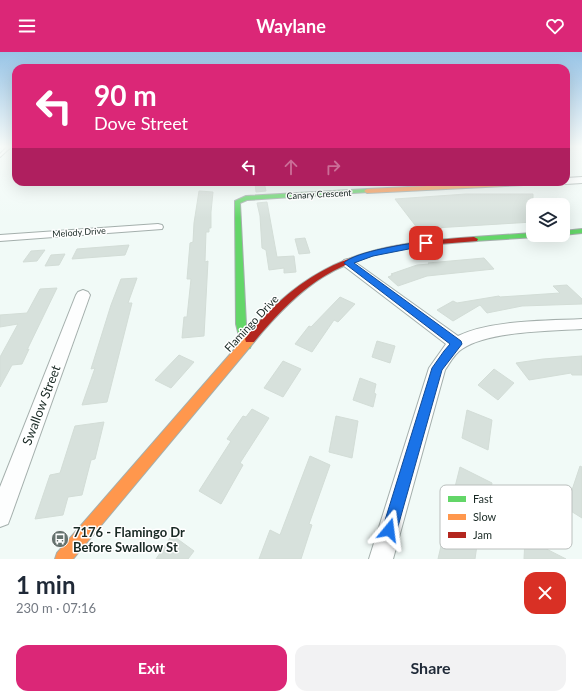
<!DOCTYPE html>
<meta charset="utf-8">
<style>
:root{--surface:#fff;--page:#f2f2f3;--text:#1f2937;--muted:#747a83;--accent:#db2777}
body{margin:0;font-family:Lato,sans-serif;background:var(--page);color:var(--text);height:100vh;display:flex;flex-direction:column;font-size:15px;white-space:nowrap}
*{box-sizing:border-box;margin:0}
p{font-size:13px;color:var(--muted)}
.icon{flex:none;width:22px;height:22px;fill:none;stroke:currentColor;stroke-width:2;stroke-linecap:round;stroke-linejoin:round}
.map{position:relative;height:507px;overflow:hidden}
.panel{display:flex;flex-direction:column;background:var(--surface);flex:1}
.panel>*{flex:none}
.hud{position:absolute;left:12px;top:12px;width:558px;height:122px;border-radius:12px;box-shadow:0 4px 16px #0002;background:#db2777;color:#fff;overflow:hidden}
.buttons{position:absolute;left:526px;top:146px;display:grid;gap:8px}
.buttons a{display:grid;place-items:center;width:44px;height:44px;border-radius:8px;background:var(--surface);box-shadow:0 4px 16px #0002;font-size:20px}
.pin{position:absolute;display:grid;place-items:center;width:34px;height:34px;color:#fff;margin:-17px;border-radius:8px;box-shadow:0 2px 6px #0006}
.me{position:absolute;width:44px;margin:-22px;rotate:16deg;stroke-linejoin:round;filter:drop-shadow(0 0 3px #0008)}
.turn{display:flex;align-items:center;gap:14px;height:84px;padding:0 16px;font-size:18px}
.turn .icon{width:52px;height:52px;stroke-width:2.5}
.turn b{display:block;font-size:28px;line-height:34px}
.lanes{display:flex;align-items:center;height:38px;padding:0 16px;background:#0003;justify-content:center;gap:20px;direction:ltr}
.lanes .off{opacity:.35}
.round{display:grid;place-items:center;flex:none;width:42px;height:42px;border-radius:12px;background:var(--page)}
.head{display:flex;align-items:center;justify-content:space-between;height:68px;padding:0 16px}
h1{font-size:24px;font-weight:700;line-height:30px}
.action{display:flex;gap:8px;margin-top:auto;padding:8px 16px}
.action a{flex:1;height:46px;border-radius:12px;background:var(--accent);color:#fff;font-size:16px;font-weight:700;line-height:46px;text-align:center}
.action a+a{background:var(--page);color:var(--text)}
header{display:flex;justify-content:space-between;align-items:center;height:52px;padding:0 16px;background:var(--accent);color:#fff;font-size:18px;font-weight:700}
.map>svg:first-child{display:block}
.building{fill:#d7e1dc;stroke:#d3ddd7}
.lines{fill:none;stroke-linecap:round;stroke-linejoin:round}
.lane-casing{stroke:#a4afac;stroke-width:2}
.street-casing{stroke:#a4afac;stroke-width:2}
.fast-casing{stroke:#a4afac;stroke-width:2}
.slow-casing{stroke:#a4afac;stroke-width:2}
.jam-casing{stroke:#a4afac;stroke-width:2}
.lane{fill:#fdfefe;fill-rule:evenodd}
.street{fill:#fdfefe;fill-rule:evenodd}
.fast{fill:#63d668;fill-rule:evenodd}
.slow{fill:#ff974d;fill-rule:evenodd}
.jam{fill:#b3261e;fill-rule:evenodd}
.route{fill:#1a73e8;stroke:#114b97}
.labels{text-anchor:middle;dominant-baseline:central;stroke-width:3;stroke-linejoin:round;paint-order:stroke}
.far-street-label{font-size:9px;fill:#192924;stroke:#fff}
.street-label{font-size:11px;fill:#192924;stroke:#fff}
.near-street-label{font-size:13px;fill:#192924;stroke:#fff}
.near-poi-label{font-size:13px;font-weight:bold;fill:#192924;stroke:#fff;text-anchor:start}
.key{fill:#fff;stroke:#babfbd;stroke-width:1}
.key-label{font-size:11px;fill:#192924}
</style>
<header><svg class="icon" aria-label="menu" viewBox="0 0 24 24"><path d="M4 6h16M4 12h16M4 18h16"/></svg>Waylane<svg class="icon" aria-label="heart" viewBox="0 0 24 24"><path d="M12 20l-8-8c-3-5 5-10 8-4 3-6 11-1 8 4z"/></svg></header>
<div class="map">
<svg width="582" height="507" viewBox="0 0 582 507">
<rect width="100%" height="100%" fill="#f1faf7"/>
<!-- building -->
<g class="building">
<path d="M 264,130 L 266,139 L 256,140 L 255,131 Z"/>
<path d="M 199,139 L 213,140 L 211,160 L 211,176 L 209,176 L 209,180 L 206,180 L 205,210 L 208,209 L 204,284 L 182,286 L 184,265 L 187,265 L 191,227 L 187,227 L 190,191 L 193,190 L 194,171 Z"/>
<path d="M 466,142 L 533,142 L 533,170 L 418,177 L 395,147 Z"/>
<path d="M 267,150 L 277,205 L 294,204 L 296,220 L 284,221 L 284,216 L 269,218 L 266,198 L 262,196 L 260,164 L 257,151 Z"/>
<path d="M 305,186 L 310,201 L 299,202 L 295,187 Z"/>
<path d="M 129,193 L 125,203 L 72,207 L 77,197 Z"/>
<path d="M 45,198 L 37,209 L 23,210 L 31,199 Z"/>
<path d="M 65,202 L 59,213 L 45,214 L 51,203 Z"/>
<path d="M 484,206 L 494,217 L 427,224 L 398,234 L 388,225 L 393,223 L 391,222 L 417,213 L 429,212 L 428,211 Z"/>
<path d="M 137,226 L 128,251 L 132,251 L 107,350 L 82,353 L 95,316 L 91,317 L 111,253 L 121,227 Z"/>
<path d="M 567,233 L 582,247 L 582,252 L 522,254 L 487,261 L 480,253 L 453,269 L 437,258 L 453,249 L 457,251 L 499,244 L 500,245 L 560,241 L 553,234 Z"/>
<path d="M 57,236 L 27,298 L 29,297 L 22,312 L 12,313 L 0,335 L 0,305 L 18,272 L 0,275 L 0,263 L 27,261 L 40,237 Z"/>
<path d="M 340,245 L 355,252 L 338,270 L 334,268 L 312,300 L 295,292 L 309,274 L 311,275 Z"/>
<path d="M 377,289 L 395,294 L 390,311 L 372,305 Z"/>
<path d="M 179,303 L 194,310 L 171,336 L 155,328 Z"/>
<path d="M 582,304 L 582,323 L 572,323 L 571,321 L 529,328 L 516,311 L 543,307 Z"/>
<path d="M 283,309 L 301,317 L 283,345 L 264,336 Z"/>
<path d="M 494,317 L 514,331 L 498,348 L 478,333 Z"/>
<path d="M 360,326 L 376,332 L 374,341 L 376,342 L 373,355 L 353,348 Z"/>
<path d="M 252,357 L 269,366 L 240,411 L 243,413 L 221,452 L 199,439 L 231,389 L 227,387 L 243,364 L 246,365 Z"/>
<path d="M 467,358 L 492,368 L 488,398 L 462,386 Z"/>
<path d="M 336,364 L 358,369 L 352,406 L 329,400 Z"/>
<path d="M 104,370 L 95,407 L 91,408 L 82,443 L 68,445 L 63,463 L 35,467 L 50,423 L 60,421 L 75,374 Z"/>
<path d="M 310,404 L 330,413 L 309,472 L 312,473 L 301,507 L 259,507 L 270,478 L 280,483 Z"/>
<path d="M 580,414 L 582,415 L 582,466 L 566,456 Z"/>
<path d="M 460,415 L 492,431 L 486,465 L 452,447 Z"/>
<path d="M 447,468 L 478,486 L 475,507 L 438,507 Z"/>
<path d="M 172,483 L 194,499 L 188,507 L 156,507 Z"/>
<path d="M 525,486 L 566,507 L 524,507 Z"/>
</g>
<g class="lines">
<defs>
<path id="lane" d="M 7,95 L 11,95 L 0,105 L 0,102 Z"/>
<g id="street">
<path d="M 582,125 L 582,131 L 566,132 L 562,130 L 566,130 L 566,126 Z"/>
<path d="M 158,172 L 162,173 L 163,175 L 162,177 L 0,189 L 0,183 Z"/>
<path d="M 348,207 L 352,208 L 458,284 C 491,268 545,269 582,267 L 582,277 C 550,279 488,279 462,297 C 454,302 450,311 445,318 L 393,507 L 369,507 L 429,316 L 446,292 L 344,214 L 342,211 L 344,208 Z"/>
<path d="M 83,238 L 88,240 L 90,243 L 11,464 L 8,472 L 0,475 L 0,435 L 76,243 L 78,240 Z"/>
</g>
<g id="fast">
<path d="M 367,137 L 370,139 L 369,140 L 247,148 L 240,151 L 246,272 L 251,293 L 250,296 L 246,297 L 242,296 L 236,272 L 235,149 L 246,144 Z"/>
<path d="M 582,177 L 582,181 L 563,183 L 563,179 Z"/>
<path d="M 533,181 L 533,183 L 537,183 L 536,185 L 474,189 L 470,187 L 474,185 Z"/>
</g>
<g id="slow">
<path d="M 510,130 L 547,130 L 544,132 L 367,141 L 364,139 L 367,137 Z"/>
<path d="M 250,283 L 254,284 L 255,287 L 254,290 L 73,507 L 55,507 L 57,501 L 246,284 Z"/>
</g>
<path id="jam" d="M 474,185 L 478,187 L 477,189 C 469,190 460,190 452,191 C 439,192 426,193 412,195 C 337,206 301,233 254,290 L 246,290 L 245,287 C 251,276 263,266 272,257 C 330,199 395,190 474,185 Z"/>
</defs>
<!-- lane casing -->
<use href="#lane" class="lane-casing"/>
<!-- street casing -->
<use href="#street" class="street-casing"/>
<!-- fast casing -->
<use href="#fast" class="fast-casing"/>
<!-- slow casing -->
<use href="#slow" class="slow-casing"/>
<!-- jam casing -->
<use href="#jam" class="jam-casing"/>
<!-- lane -->
<use href="#lane" class="lane"/>
<!-- street -->
<use href="#street" class="street"/>
<!-- fast -->
<use href="#fast" class="fast"/>
<!-- slow -->
<use href="#slow" class="slow"/>
<!-- jam -->
<use href="#jam" class="jam"/>
</g>
<!-- sky -->
<linearGradient id="sky" x2="0" y2="1"><stop stop-color="#98c4e6"/><stop offset="0.57" stop-color="#f9fdfb"/><stop offset="1" stop-color="#f9fdfb" stop-opacity="0"/></linearGradient>
<rect width="582" height="166" fill="url(#sky)"/>
<!-- route -->
<path class="route" d="M 426,189 L 429,190 L 429,193 L 373,204 L 354,211 L 461,289 L 462,292 L 442,318 L 397,478 L 395,483 L 389,485 L 384,483 L 382,478 L 432,316 L 444,299 L 450,292 L 344,211 C 356,199 408,192 426,189 Z"/>
<!-- icons -->
<defs>
<symbol id="bus-disc" viewBox="-11 -11 22 22"><circle r="9.5" fill="#65726e" stroke="#fff"/><path d="M-5-6H5V4H4V6H2V4H-2V6H-4V4H-5ZM-3.5-4V0h7V-4ZM-3.5 1.2v1.5H-2V1.2ZM2 1.2v1.5H3.5V1.2Z" fill="#fff"/></symbol>
</defs>
<g fill-rule="evenodd">
<use href="#bus-disc" x="50" y="477" width="20" height="20"/>
</g>
<g class="labels">
<!-- far-street labels -->
<g class="far-street-label">
<text transform="translate(319 142) rotate(-3)">Canary Crescent</text>
<text transform="translate(79 180) rotate(-4)">Melody Drive</text>
</g>
<!-- street labels -->
<g class="street-label">
<text transform="translate(251 271) rotate(-47)">Flamingo Drive</text>
</g>
<!-- near-street labels -->
<g class="near-street-label">
<text transform="translate(41 353) rotate(-69)">Swallow Street</text>
</g>
<!-- near-poi labels -->
<g class="near-poi-label">
<text x="73" y="480">7176 - Flamingo Dr<tspan x="73" dy="15">Before Swallow St</tspan></text>
</g>
</g>
<!-- legend -->
<rect x="440" y="433" width="132" height="64" rx="6" class="key"/>
<rect x="448" y="444" width="18" height="6" fill="#63d668"/>
<rect x="448" y="462" width="18" height="6" fill="#ff974d"/>
<rect x="448" y="480" width="18" height="6" fill="#b3261e"/>
<g class="key-label">
<text x="473" y="451">Fast</text>
<text x="473" y="469">Slow</text>
<text x="473" y="487">Jam</text>
</g>
</svg>
<div class="buttons">
<a><svg class="icon" aria-label="layers" viewBox="0 0 24 24"><path d="M12 4l9 5-9 5-9-5zM3 14l9 5 9-5"/></svg></a>
</div>
<div class="pin" style="left:426px;top:191px;background:#d93025"><svg class="icon" aria-label="arrive" viewBox="0 0 24 24"><path d="M6 21V4h12l-3 4 3 4H6"/></svg></div>
<svg class="me" style="left:389px;top:478px" viewBox="-20 -20 40 40"><path d="M0-17L14 15 0 8-14 15z" fill="#1a73e8" stroke="#fff" stroke-width="4"/></svg>
<div class="hud">
<div class="turn"><svg class="icon" aria-label="left" viewBox="0 0 24 24"><path d="M17 20v-9H6M10 6l-5 5 5 5"/></svg><div><b>90 m</b>Dove Street</div></div>
<div class="lanes"><svg class="icon" aria-label="left" viewBox="0 0 24 24"><path d="M17 20v-9H6M10 6l-5 5 5 5"/></svg><svg class="icon off" aria-label="ahead" viewBox="0 0 24 24"><path d="M12 20V5M6 11l6-6 6 6"/></svg><svg class="icon off" aria-label="right" viewBox="0 0 24 24"><path d="M7 20v-9h11M14 6l5 5-5 5"/></svg></div>
</div>
</div>
<section class="panel">
<div class="head"><div><h1>1 min</h1><p>230 m · 07:16</p></div><a class="round" style="background:#d93025;color:#fff"><svg class="icon" aria-label="close" viewBox="0 0 24 24"><path d="M6 6l12 12M18 6L6 18"/></svg></a></div>
<div class="action"><a>Exit</a><a>Share</a></div>
</section>
